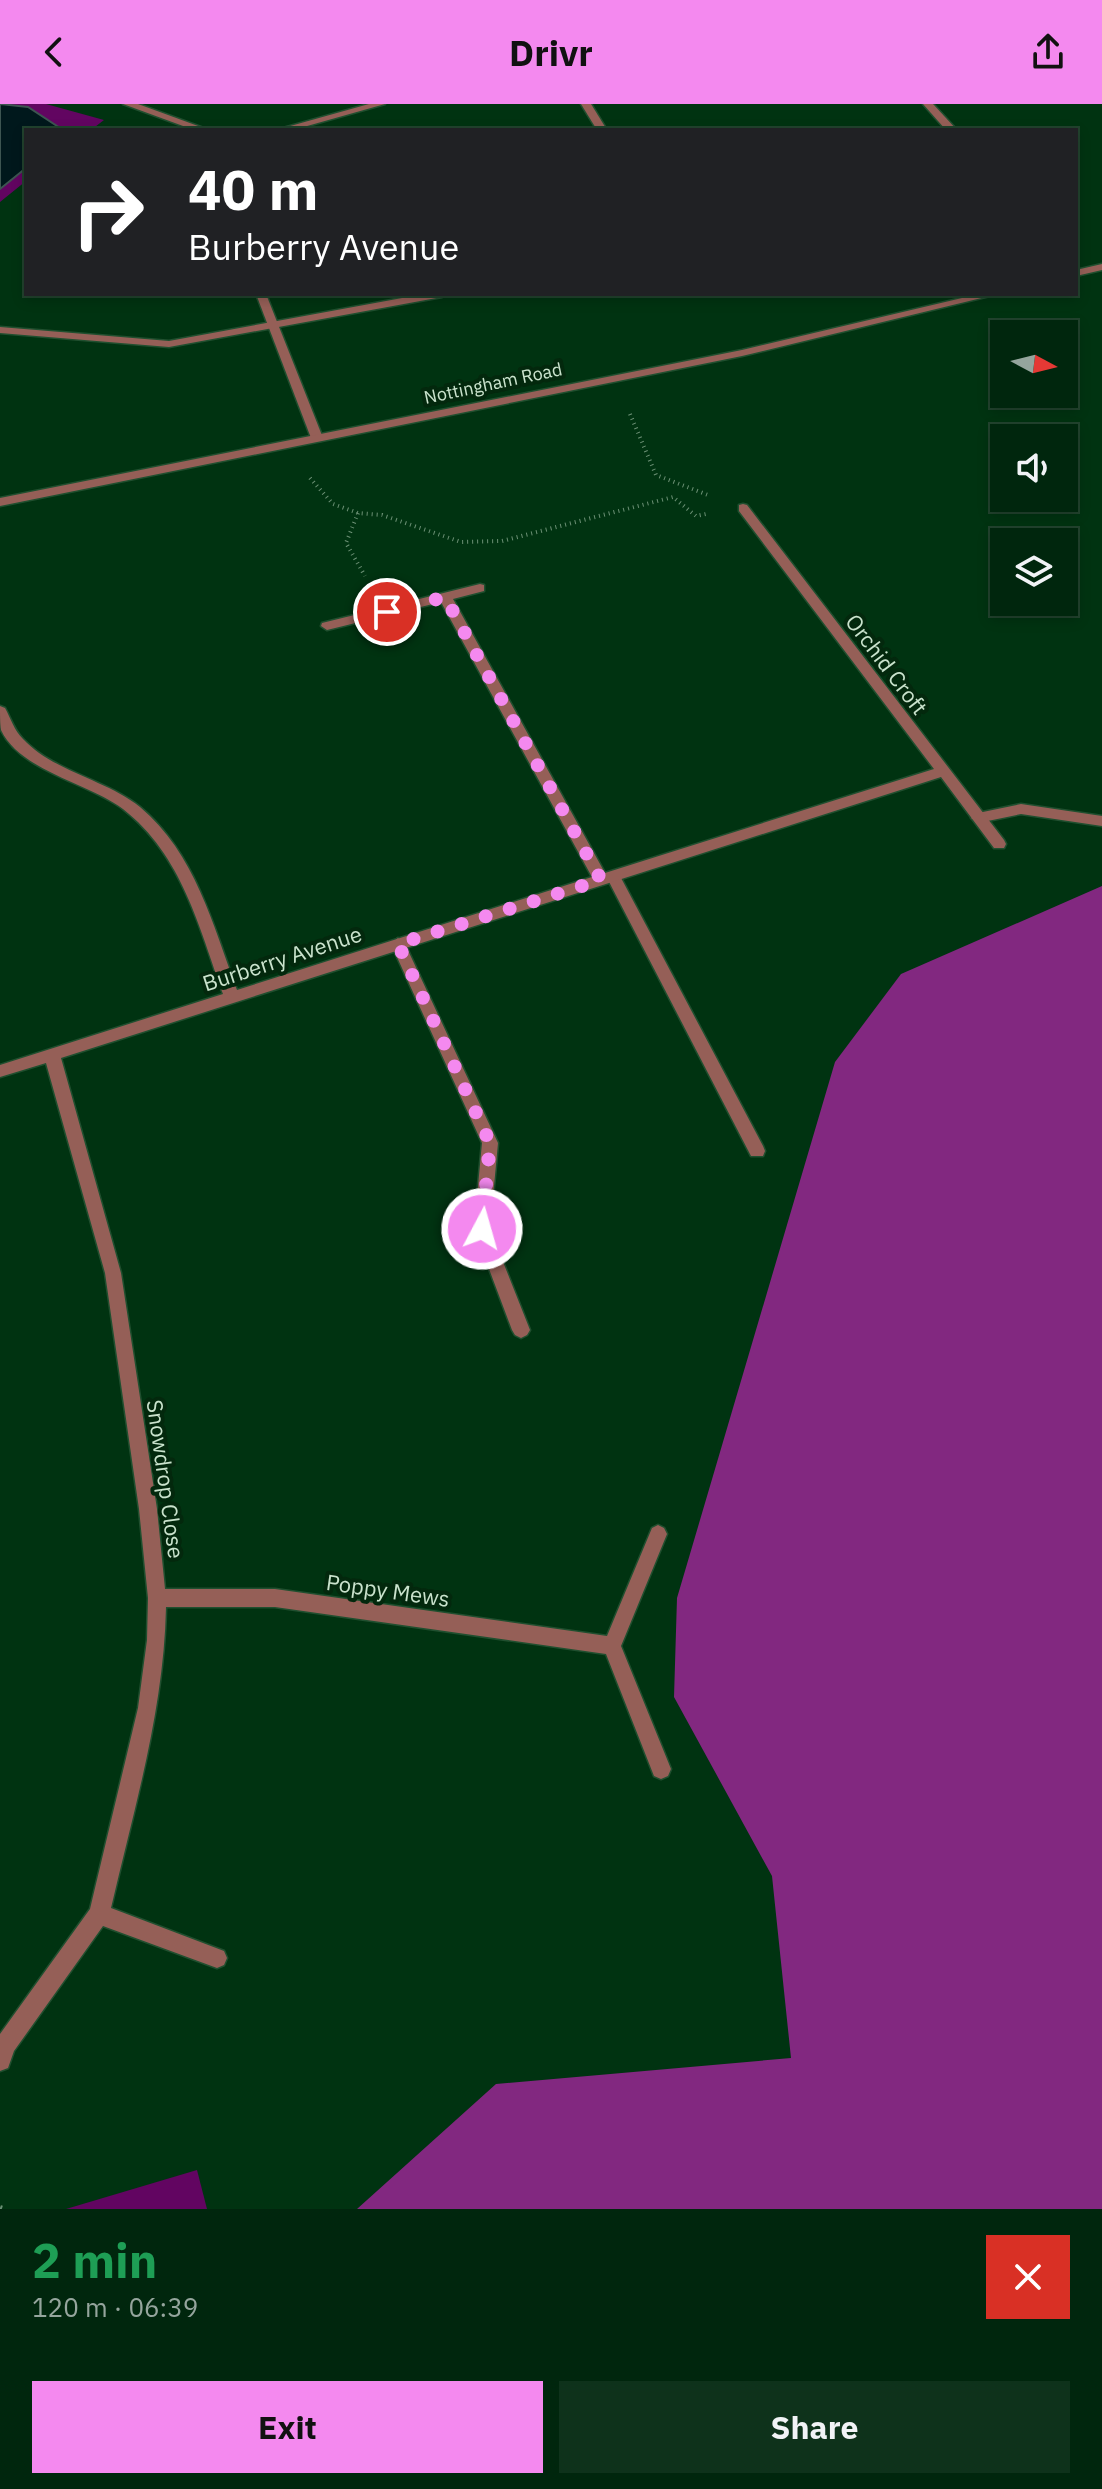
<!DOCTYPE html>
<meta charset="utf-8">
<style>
:root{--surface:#00260d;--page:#0e321b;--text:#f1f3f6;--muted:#95a59d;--line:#22432e;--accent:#f489ef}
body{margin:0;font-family:"IBM Plex Sans",sans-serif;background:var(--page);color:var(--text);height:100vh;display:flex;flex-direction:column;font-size:30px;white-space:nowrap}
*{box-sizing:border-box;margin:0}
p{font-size:26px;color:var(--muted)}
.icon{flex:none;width:44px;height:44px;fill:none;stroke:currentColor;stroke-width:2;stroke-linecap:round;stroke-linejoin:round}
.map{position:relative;height:2105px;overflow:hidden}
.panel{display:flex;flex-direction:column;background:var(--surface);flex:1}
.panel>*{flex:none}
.banner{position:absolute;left:24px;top:24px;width:1054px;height:168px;border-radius:0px;box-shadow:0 4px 12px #0003,0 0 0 2px var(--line);background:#202124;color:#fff;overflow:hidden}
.needle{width:52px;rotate:97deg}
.controls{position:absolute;left:990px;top:216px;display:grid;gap:16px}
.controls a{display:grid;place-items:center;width:88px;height:88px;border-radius:0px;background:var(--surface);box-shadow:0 4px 12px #0003,0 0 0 2px var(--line);font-size:40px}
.pin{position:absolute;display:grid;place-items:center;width:68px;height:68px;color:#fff;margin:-34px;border:4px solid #fff;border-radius:50%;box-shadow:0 2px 8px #0007}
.me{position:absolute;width:88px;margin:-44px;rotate:6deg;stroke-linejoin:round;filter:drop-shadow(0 0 6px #0008)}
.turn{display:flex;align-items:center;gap:28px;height:168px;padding:0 32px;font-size:36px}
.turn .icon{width:104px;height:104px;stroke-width:2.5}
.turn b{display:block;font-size:56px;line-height:68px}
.round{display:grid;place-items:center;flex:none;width:84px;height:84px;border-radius:0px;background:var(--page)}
.summary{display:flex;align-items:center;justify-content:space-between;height:136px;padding:0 32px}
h1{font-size:48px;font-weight:700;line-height:60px;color:#1e9e55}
.button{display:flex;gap:16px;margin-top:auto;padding:16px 32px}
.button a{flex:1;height:92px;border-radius:0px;background:var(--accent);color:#111;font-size:32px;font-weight:700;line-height:92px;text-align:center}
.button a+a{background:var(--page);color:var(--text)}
header{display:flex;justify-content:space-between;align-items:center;height:104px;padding:0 32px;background:var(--accent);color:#111;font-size:36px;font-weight:700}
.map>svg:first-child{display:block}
.green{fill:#620561}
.forest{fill:#822880}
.water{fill:#00181c;stroke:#3d5551;stroke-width:2}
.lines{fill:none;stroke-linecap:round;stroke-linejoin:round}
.service-casing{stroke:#204f2f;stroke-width:3}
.minor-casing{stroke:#204f2f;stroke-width:3}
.tertiary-casing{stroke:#204f2f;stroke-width:3}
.path-far1{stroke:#6b9075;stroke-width:4;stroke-dasharray:1 4;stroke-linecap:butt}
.path{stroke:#6b9075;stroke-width:6;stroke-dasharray:2 7;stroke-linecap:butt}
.service{fill:#955f57;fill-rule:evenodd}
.minor{fill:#955f57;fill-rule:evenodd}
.tertiary{fill:#955f57;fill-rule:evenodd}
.route{stroke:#f489ef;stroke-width:14;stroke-dasharray:0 25.2}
.labels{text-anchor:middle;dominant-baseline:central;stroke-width:8;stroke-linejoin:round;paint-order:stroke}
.far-street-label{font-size:18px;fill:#cae3cd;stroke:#03280d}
.street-label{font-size:22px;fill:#cae3cd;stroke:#03280d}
</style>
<header><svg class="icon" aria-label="back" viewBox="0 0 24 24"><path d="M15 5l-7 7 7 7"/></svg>Drivr<svg class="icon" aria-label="share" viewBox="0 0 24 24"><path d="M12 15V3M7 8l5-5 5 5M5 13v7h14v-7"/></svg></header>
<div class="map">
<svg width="1102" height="2105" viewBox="0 0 1102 2105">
<rect width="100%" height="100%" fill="#031"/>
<!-- green -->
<g class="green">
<path d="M 0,0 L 46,0 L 104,16 L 91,26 L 26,26 L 26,77 L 0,98 Z"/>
<path d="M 197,2066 L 207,2105 L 66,2105 Z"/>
</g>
<!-- forest -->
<path class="forest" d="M 1102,782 L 1102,2105 L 357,2105 L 496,1980 L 791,1954 L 772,1772 L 674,1593 L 677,1494 L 835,958 L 901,870 Z"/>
<!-- water -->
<path class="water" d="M 0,0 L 28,3 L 63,26 L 26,26 L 26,64 L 0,85 Z"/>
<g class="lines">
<defs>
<g id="service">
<path d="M 581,0 L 591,0 L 607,26 L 597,26 Z"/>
<path d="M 923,0 L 933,0 L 957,26 L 946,26 Z"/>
<path d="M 424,190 L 447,190 L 442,193 L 169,243 L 0,229 L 0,223 L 169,237 Z"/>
<path d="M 1021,700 L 1102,712 L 1102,722 L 1021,710 L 978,719 L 971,714 L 978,709 Z"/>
<path d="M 613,767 L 620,772 L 763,1042 L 765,1047 L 763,1052 L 751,1052 L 606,772 Z"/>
<path d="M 398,834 L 405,840 L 498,1039 L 490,1125 L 530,1226 L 527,1231 L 521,1234 L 515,1231 L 512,1226 L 474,1125 L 482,1039 L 391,840 Z"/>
</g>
<g id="minor">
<path d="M 123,0 L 138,0 L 209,26 L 194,26 Z"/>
<path d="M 369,0 L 385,0 L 293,26 L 276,26 Z"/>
<path d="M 256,190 L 266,190 L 323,334 L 321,337 L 313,337 L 311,334 Z"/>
<path d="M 743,400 L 747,401 L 1004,736 L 1006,740 L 1004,744 L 994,744 L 941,673 L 61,954 L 121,1169 L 157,1405 L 165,1485 L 275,1485 L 607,1532 L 652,1424 L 658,1421 L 664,1424 L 667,1430 L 621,1542 L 671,1665 L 668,1672 L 661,1675 L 654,1672 L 606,1550 L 275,1503 L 166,1503 C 164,1606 134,1705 111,1804 L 224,1847 L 227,1854 L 224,1861 L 217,1864 L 103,1822 L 14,1947 L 8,1964 L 0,1967 L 0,1930 L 90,1805 L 138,1604 L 147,1536 L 148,1494 L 139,1405 L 105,1169 L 46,959 L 0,973 L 0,961 L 223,890 C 199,823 182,751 123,705 C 89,679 20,667 1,626 C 0,620 0,610 0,602 L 5,604 C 11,615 14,626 23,635 C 54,668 105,675 140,703 C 195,749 213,821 237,886 L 592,773 L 441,498 L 327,526 L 321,522 L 322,519 L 480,480 L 484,481 L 484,487 L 453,495 L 605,769 L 934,665 L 739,407 L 739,401 Z"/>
</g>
<g id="tertiary">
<path d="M 1102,160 L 1102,166 L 1076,172 L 1076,166 Z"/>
<path d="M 979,190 L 998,190 L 742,252 L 0,402 L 0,394 L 742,246 Z"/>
</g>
</defs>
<!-- service casing -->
<use href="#service" class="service-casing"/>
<!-- minor casing -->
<use href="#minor" class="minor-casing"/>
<!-- tertiary casing -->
<use href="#tertiary" class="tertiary-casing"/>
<!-- path-far1 -->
<g class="path-far1">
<path d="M 630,310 L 656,371 L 708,391"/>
<path d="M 310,374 L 333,400 L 358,409 L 382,411 L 461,438 L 502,437 L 673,393 L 696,412 L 706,410"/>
<path d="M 358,409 L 346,439 L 365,472"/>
</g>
<!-- path -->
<path class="path" d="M 0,2104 L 3,2105"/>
<!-- service -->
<use href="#service" class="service"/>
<!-- minor -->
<use href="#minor" class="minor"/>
<!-- tertiary -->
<use href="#tertiary" class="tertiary"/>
</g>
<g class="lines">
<!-- route -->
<path class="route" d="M 387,508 L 445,493 L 601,776 L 398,840 L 490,1039 L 482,1125"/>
</g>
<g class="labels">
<!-- far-street labels -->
<g class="far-street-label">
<text transform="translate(493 279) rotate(-12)">Nottingham Road</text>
</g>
<!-- street labels -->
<g class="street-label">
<text transform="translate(887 560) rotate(53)">Orchid Croft</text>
<text transform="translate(282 854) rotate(-18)">Burberry Avenue</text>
<text transform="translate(166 1375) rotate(82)">Snowdrop Close</text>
<text transform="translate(388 1486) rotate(8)">Poppy Mews</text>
</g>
</g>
</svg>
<div class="controls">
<a><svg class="needle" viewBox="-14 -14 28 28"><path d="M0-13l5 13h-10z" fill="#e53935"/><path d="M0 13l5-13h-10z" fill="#95a59d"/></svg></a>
<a><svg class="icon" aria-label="sound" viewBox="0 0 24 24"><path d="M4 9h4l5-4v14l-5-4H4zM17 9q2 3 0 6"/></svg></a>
<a><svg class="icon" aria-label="layers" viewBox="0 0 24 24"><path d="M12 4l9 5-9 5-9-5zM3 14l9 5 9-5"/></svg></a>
</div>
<div class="pin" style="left:387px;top:508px;background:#d93025"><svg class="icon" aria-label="arrive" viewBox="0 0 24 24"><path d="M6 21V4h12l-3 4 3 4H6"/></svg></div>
<svg class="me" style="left:482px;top:1125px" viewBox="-20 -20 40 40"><circle r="17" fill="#f489ef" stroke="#fff" stroke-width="3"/><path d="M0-11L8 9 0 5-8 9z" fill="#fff"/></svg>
<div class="banner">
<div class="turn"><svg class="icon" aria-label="right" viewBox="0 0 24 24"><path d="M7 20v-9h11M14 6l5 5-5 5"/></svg><div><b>40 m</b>Burberry Avenue</div></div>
</div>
</div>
<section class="panel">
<div class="summary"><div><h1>2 min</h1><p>120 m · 06:39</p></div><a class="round" style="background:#d93025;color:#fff"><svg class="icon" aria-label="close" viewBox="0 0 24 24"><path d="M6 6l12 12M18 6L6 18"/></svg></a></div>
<div class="button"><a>Exit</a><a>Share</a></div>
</section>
